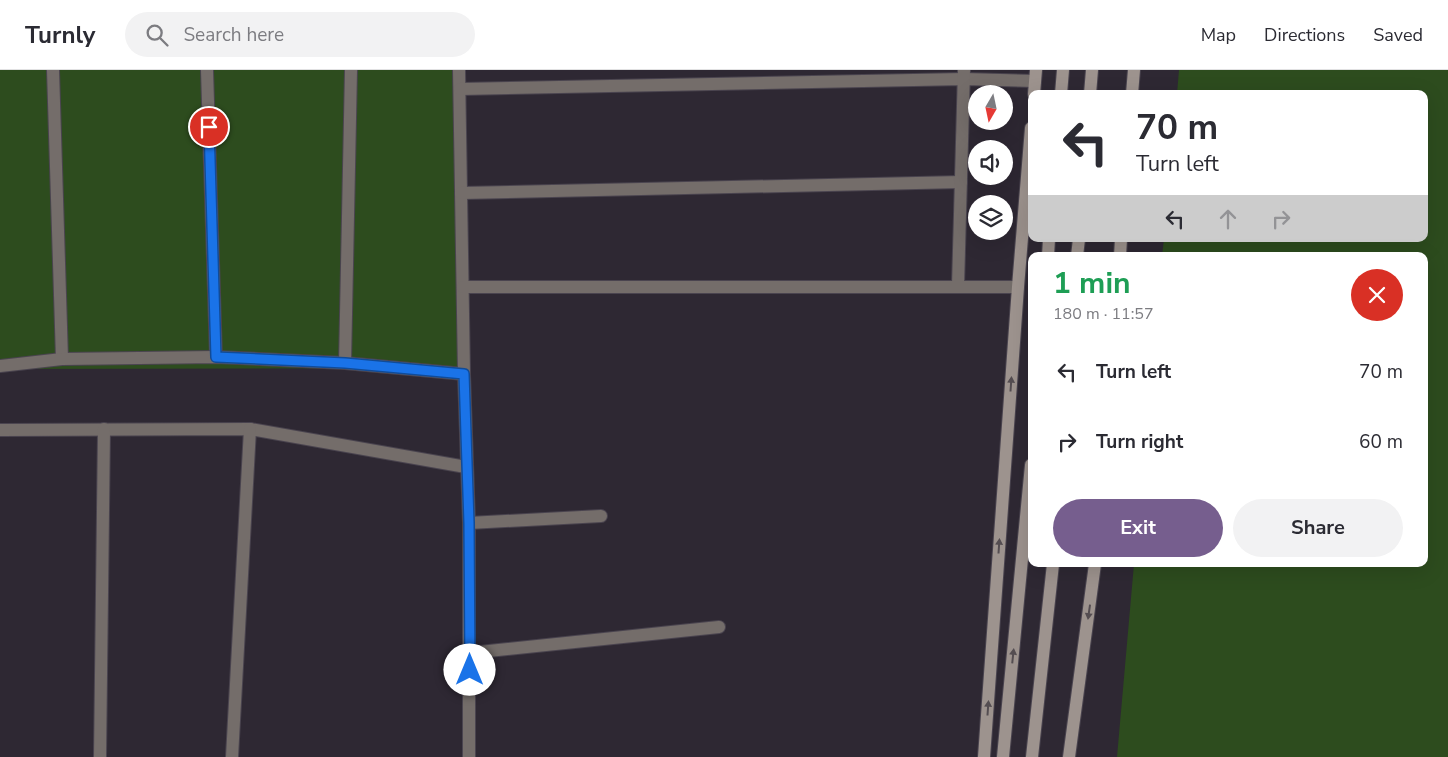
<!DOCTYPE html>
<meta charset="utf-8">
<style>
:root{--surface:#fff;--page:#f2f2f3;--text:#2b2b33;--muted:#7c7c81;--line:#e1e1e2;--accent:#765e8e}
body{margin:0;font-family:"Nunito Sans",sans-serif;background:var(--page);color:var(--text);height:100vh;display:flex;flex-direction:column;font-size:19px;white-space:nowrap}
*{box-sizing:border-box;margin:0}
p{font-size:16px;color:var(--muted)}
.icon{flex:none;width:28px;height:28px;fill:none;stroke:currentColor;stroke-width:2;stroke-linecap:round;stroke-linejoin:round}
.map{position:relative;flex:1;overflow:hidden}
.panel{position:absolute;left:1028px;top:182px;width:400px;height:315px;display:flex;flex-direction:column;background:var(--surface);border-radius:10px;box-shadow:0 5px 20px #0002}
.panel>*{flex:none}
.guide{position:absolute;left:1028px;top:20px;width:400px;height:152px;border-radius:10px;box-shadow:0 5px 20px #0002;background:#fff;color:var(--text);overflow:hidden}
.needle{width:32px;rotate:189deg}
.buttons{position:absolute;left:968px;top:15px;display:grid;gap:10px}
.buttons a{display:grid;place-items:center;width:45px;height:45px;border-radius:50%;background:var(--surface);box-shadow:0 5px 20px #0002;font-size:25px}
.pin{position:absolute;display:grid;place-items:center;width:42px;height:42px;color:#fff;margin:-21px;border:2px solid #fff;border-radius:50%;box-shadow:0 1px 5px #0007}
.me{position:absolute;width:55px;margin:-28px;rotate:0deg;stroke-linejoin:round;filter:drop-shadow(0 0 4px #0008)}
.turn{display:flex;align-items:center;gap:18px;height:105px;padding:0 25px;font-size:22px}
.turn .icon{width:65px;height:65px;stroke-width:2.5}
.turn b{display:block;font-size:35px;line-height:42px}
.lanes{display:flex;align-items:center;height:48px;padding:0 25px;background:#0003;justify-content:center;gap:25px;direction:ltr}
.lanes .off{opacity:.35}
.round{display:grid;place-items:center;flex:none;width:52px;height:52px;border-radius:26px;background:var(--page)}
.head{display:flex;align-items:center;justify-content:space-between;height:85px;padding:0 25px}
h1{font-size:30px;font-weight:700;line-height:38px;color:#1e9e55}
.primary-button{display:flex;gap:10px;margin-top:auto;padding:10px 25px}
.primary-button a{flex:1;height:58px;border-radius:30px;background:var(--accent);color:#fff;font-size:20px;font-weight:700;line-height:58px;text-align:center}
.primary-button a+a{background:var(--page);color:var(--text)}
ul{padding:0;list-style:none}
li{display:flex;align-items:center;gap:15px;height:70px;padding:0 25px}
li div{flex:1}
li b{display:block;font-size:19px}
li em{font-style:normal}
header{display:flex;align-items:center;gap:30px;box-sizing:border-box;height:70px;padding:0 25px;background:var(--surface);border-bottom:1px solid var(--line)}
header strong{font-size:24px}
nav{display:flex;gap:28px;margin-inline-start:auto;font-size:18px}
.search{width:350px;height:45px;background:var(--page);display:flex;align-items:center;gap:12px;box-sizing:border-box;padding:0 18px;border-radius:28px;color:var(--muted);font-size:19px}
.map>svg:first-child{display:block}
.green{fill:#2d4c1e}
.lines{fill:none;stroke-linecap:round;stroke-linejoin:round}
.service-casing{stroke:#4a444f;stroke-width:14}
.minor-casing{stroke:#4a444f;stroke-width:14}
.secondary-casing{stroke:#4a444f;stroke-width:14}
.service{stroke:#746d6a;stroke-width:12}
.minor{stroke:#746d6a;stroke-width:12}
.secondary{stroke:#9d938e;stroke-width:12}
.oneway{fill:#544d51}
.route-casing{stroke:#114b97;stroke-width:12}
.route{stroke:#1a73e8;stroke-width:9}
</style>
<header>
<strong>Turnly</strong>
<div class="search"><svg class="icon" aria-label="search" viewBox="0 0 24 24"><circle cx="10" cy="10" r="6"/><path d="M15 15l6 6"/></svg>Search here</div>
<nav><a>Map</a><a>Directions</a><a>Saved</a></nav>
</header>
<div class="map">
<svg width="1448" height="687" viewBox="0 0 1448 687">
<rect width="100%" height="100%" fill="#2e2833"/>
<!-- green -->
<g class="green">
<path d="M 0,0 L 461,0 L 463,298 L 0,299 Z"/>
<path d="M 1179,0 L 1448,0 L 1448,687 L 1117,687 L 1134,494 L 1424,494 L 1424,186 L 1162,186 L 1164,169 L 1424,169 L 1424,24 L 1177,24 Z"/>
</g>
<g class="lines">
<defs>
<path id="service" d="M 469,453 L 601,446"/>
<g id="minor">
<path d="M 53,0 L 62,289"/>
<path d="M 207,0 L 216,287"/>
<path d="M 459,0 L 464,304 L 469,453 L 469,687"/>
<path d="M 460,19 L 964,9 L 1035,11"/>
<path d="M 461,123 L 961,112"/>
<path d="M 958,216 L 964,0"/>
<path d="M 463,217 L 1018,217"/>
<path d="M 345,293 L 351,0"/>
<path d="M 0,296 L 62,289 L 216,287 L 345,293 L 464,304"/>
<path d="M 0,360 L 250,359 L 466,397"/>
<path d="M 470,583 L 719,557"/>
<path d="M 100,687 L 104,359"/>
<path d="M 232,687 L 250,359"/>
</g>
<g id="secondary">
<path d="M 1034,24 L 1036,0"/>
<path d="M 1061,24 L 1063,0"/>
<path d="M 1090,24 L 1092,0"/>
<path d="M 1132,24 L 1134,0"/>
<path d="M 1048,186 L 1049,169"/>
<path d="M 1077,186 L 1079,169"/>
<path d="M 1120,186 L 1121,169"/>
<path d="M 984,687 L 1018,217 L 1031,58"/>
<path d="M 1003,687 L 1031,395"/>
<path d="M 1032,687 L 1053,494"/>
<path d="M 1069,687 L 1095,494"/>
</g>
</defs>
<!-- service casing -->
<use href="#service" class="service-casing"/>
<!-- minor casing -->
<use href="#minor" class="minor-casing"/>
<!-- secondary casing -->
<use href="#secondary" class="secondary-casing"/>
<!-- service -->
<use href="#service" class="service"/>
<!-- minor -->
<use href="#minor" class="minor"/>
<!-- secondary -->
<use href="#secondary" class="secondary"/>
</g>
<!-- one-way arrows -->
<defs><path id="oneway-solid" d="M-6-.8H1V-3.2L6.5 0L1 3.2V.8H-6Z" transform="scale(1.25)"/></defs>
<g class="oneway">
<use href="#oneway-solid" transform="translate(1011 314) rotate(-86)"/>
<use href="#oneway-solid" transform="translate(999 476) rotate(-86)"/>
<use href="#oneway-solid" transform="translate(1089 542) rotate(98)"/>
<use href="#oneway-solid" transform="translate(1013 586) rotate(-84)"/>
<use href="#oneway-solid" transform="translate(988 638) rotate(-86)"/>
</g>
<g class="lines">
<defs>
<path id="route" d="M 209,57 L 216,287 L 345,293 L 464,304 L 469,453 L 470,600"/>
</defs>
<!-- route casing -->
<use href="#route" class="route-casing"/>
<!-- route -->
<use href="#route" class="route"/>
</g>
</svg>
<div class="buttons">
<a><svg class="needle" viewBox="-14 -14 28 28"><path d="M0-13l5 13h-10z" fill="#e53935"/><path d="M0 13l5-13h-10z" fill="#7c7c81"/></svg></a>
<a><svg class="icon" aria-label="sound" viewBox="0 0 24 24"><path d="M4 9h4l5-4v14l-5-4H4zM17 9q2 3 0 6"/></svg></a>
<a><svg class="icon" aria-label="layers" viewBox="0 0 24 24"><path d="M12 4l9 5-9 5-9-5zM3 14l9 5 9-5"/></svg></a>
</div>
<div class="pin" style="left:209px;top:57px;background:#d93025"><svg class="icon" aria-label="arrive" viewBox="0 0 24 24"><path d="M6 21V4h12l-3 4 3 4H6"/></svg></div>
<svg class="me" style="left:470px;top:600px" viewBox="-20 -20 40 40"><circle r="19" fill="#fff"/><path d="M0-13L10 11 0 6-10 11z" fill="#1a73e8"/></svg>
<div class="guide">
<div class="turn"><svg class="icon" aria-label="left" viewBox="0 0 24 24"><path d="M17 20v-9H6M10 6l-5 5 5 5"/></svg><div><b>70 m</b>Turn left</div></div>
<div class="lanes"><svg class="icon" aria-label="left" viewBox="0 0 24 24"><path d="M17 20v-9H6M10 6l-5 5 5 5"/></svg><svg class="icon off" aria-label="ahead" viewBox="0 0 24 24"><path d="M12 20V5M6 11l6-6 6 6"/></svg><svg class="icon off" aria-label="right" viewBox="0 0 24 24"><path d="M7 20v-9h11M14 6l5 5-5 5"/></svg></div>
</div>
<section class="panel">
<div class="head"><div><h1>1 min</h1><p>180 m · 11:57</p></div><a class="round" style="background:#d93025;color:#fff"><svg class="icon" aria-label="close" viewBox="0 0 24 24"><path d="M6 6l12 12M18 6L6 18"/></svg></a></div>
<ul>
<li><svg class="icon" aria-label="left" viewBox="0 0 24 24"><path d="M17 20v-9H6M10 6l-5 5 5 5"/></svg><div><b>Turn left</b></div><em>70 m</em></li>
<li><svg class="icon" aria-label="right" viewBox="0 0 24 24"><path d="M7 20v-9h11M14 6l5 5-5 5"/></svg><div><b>Turn right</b></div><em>60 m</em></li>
</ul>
<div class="primary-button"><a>Exit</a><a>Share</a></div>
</section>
</div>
